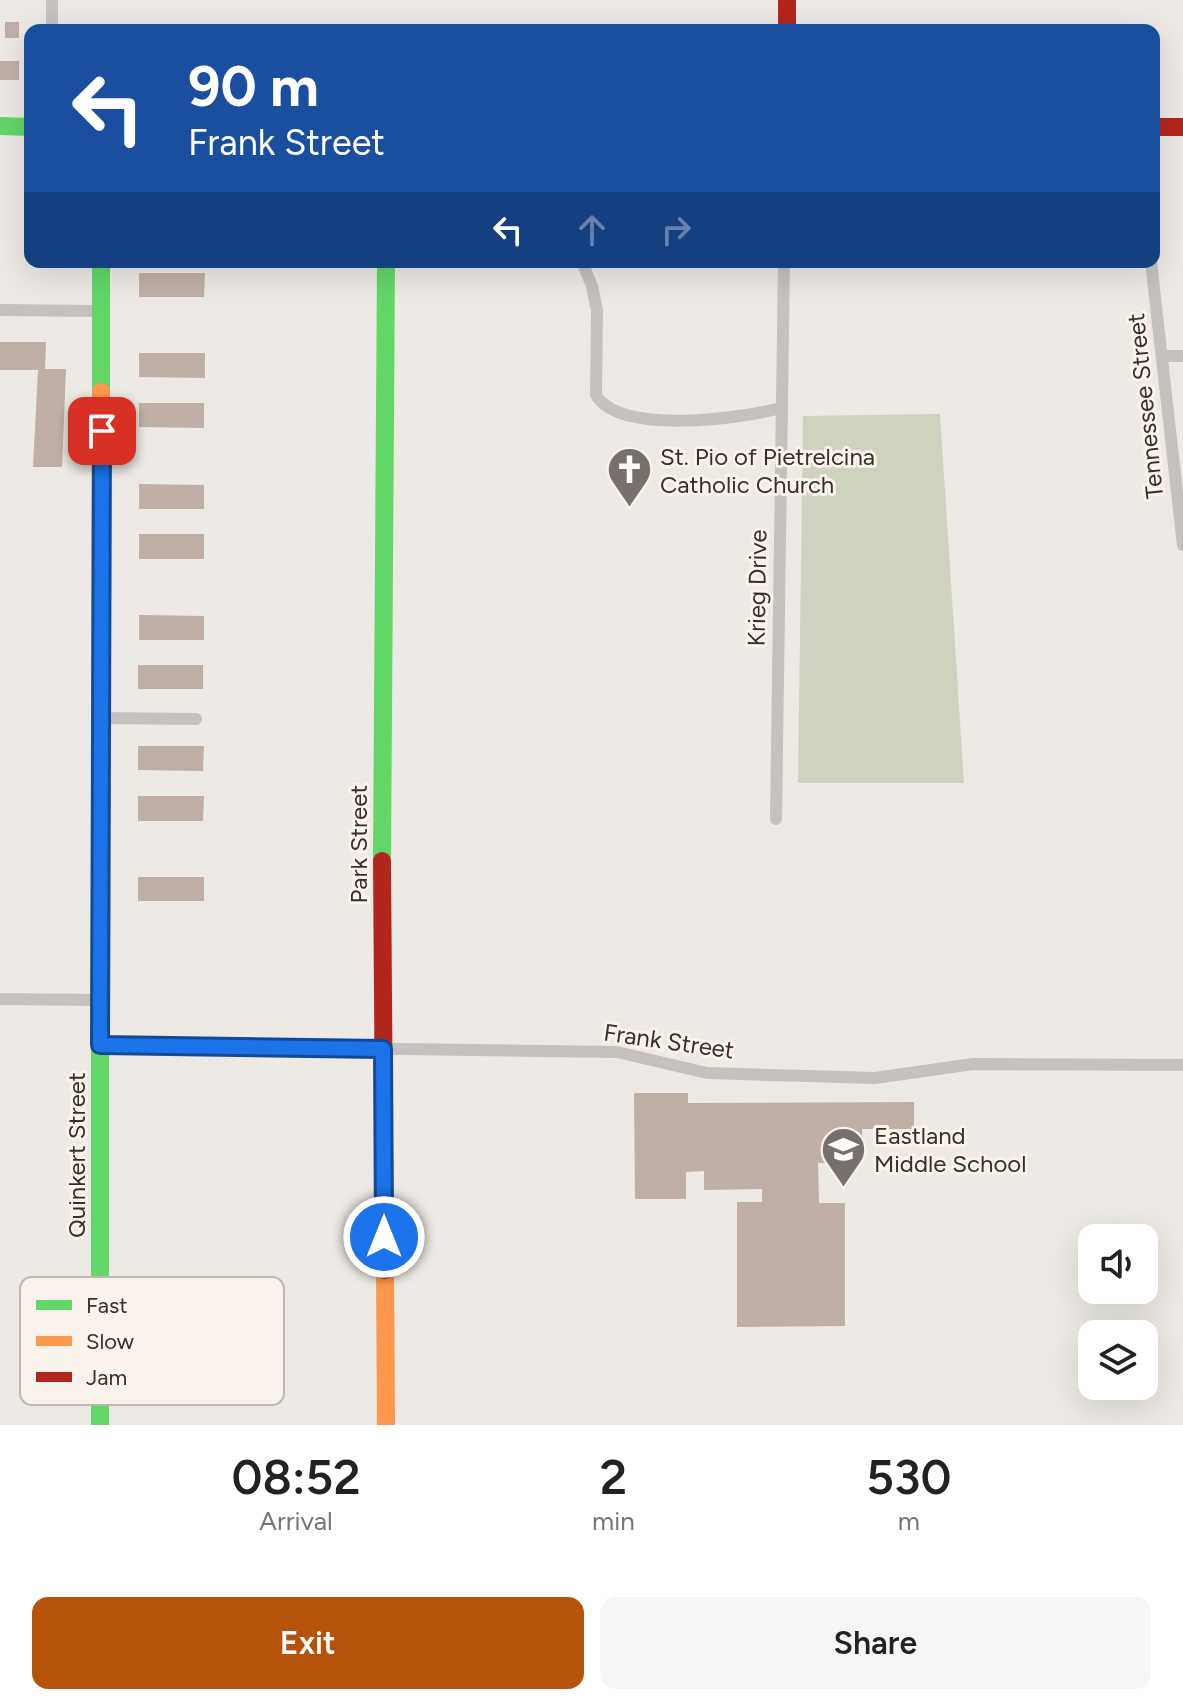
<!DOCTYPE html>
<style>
:root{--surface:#fff;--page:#f6f6f6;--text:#222;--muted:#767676;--accent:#b45309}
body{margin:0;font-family:Figtree,sans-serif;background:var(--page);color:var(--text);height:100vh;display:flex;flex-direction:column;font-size:30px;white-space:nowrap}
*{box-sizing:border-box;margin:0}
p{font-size:26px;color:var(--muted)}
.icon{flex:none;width:44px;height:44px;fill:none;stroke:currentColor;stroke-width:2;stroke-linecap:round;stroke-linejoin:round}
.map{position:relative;height:1425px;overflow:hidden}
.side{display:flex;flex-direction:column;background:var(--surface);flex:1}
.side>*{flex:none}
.banner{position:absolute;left:24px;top:24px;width:1136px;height:244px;border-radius:16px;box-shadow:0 8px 32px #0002;background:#1a4fa0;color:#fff;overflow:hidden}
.buttons{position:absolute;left:1078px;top:1224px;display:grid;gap:16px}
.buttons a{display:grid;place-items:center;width:80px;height:80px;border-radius:16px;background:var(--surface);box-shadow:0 8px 32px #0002;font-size:40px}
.pin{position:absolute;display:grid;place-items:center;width:68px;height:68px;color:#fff;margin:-34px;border-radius:16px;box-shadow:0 4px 12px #0006}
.me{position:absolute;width:88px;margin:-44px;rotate:0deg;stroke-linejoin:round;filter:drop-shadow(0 0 6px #0008)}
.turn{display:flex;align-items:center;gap:28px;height:168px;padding:0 32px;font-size:36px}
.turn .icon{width:104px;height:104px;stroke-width:2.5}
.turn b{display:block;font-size:56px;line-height:68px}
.lanes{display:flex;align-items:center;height:76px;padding:0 32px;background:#0003;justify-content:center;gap:40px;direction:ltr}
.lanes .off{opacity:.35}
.eta{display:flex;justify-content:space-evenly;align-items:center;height:136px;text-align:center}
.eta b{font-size:48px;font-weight:600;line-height:56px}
.cta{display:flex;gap:16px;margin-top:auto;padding:16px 32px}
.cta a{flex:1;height:92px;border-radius:16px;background:var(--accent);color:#fff;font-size:32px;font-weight:600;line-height:92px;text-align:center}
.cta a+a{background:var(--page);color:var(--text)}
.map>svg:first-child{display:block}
.green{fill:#ced2bf}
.building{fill:#bfafa7}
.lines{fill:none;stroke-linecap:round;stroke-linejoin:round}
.street{stroke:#c6c1bd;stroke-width:12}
.fast{stroke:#63d668;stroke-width:18}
.slow{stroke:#ff974d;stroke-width:18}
.jam{stroke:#b3261e;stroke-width:18}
.route-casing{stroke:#114b97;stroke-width:20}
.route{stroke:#1a73e8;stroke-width:14}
.labels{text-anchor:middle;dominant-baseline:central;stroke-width:6;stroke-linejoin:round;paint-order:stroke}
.street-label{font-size:24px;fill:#372f2b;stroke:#f9f3ec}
.poi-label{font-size:24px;fill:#372f2b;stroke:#f9f3ec;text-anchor:start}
.key{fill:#f9f3ec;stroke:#bfb8b2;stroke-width:2}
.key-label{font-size:22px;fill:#372f2b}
</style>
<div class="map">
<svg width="1183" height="1425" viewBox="0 0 1183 1425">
<rect width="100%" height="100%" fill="#ede9e4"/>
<!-- green -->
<path class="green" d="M 940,414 L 964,783 L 798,783 L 803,416 Z"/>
<!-- building -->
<g class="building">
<rect x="5" y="22" width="14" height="16"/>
<rect x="0" y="61" width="19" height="19"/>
<path d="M 139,273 L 205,273 L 204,297 L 139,297 Z"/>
<path d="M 0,342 L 46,342 L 45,369 L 66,369 L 62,467 L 33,467 L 38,370 L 0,370 Z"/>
<path d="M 139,353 L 205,353 L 205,378 L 139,377 Z"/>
<path d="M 139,403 L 204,403 L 204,428 L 139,427 Z"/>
<path d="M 139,484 L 204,485 L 204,509 L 139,509 Z"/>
<rect x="139" y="534" width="65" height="25"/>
<path d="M 139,615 L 204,616 L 204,640 L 139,640 Z"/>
<rect x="138" y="665" width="65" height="24"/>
<path d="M 138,746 L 204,746 L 203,771 L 138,770 Z"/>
<path d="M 138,796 L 204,796 L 203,821 L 138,821 Z"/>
<rect x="138" y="877" width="66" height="24"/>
<path d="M 634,1093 L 688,1093 L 688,1103 L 914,1102 L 914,1129 L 862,1129 L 863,1162 L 818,1163 L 819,1203 L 845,1203 L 845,1326 L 737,1327 L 737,1202 L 762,1202 L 762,1189 L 704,1190 L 704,1171 L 686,1172 L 686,1199 L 635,1199 Z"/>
</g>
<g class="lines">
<!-- street -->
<g class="street">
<path d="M 52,0 L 52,30"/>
<path d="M 582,262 L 592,286 L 597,311 L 596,395 C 620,436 743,418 781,408"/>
<path d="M 1151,262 L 1183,545"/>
<path d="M 0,310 L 101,311"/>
<path d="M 1162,356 L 1183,356"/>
<path d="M 101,718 L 196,719"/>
<path d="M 776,819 L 784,262"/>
<path d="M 0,999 L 100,1000"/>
<path d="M 100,1045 L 617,1052 L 707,1073 L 875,1078 L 973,1064 L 1183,1065"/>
</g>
<!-- fast -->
<g class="fast">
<path d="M 0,126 L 30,127"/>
<path d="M 101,392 L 101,262"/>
<path d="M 382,861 L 386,262"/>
<path d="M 100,1425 L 100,935"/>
</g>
<!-- slow -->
<g class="slow">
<path d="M 100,935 L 101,392"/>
<path d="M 385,1270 L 386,1425"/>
</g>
<!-- jam -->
<g class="jam">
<path d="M 787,0 L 787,30"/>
<path d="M 1154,127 L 1183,127"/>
<path d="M 382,861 L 385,1270"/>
</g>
</g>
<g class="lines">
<defs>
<path id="route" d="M 102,431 L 100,1045 L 383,1049 L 384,1237"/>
</defs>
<!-- route casing -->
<use href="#route" class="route-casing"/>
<!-- route -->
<use href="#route" class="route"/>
</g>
<!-- icons -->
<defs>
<symbol id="church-pin" viewBox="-11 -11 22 30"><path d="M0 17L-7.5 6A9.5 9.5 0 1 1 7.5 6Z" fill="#77706c" stroke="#f9f3ec"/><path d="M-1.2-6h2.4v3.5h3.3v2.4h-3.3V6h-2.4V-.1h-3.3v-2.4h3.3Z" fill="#fff"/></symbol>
<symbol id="school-pin" viewBox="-11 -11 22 30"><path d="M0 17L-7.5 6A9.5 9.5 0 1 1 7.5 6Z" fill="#77706c" stroke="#f9f3ec"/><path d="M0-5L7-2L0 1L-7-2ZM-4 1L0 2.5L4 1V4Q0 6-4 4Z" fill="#fff"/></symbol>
</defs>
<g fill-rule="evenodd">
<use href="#church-pin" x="604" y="444" width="51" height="69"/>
<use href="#school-pin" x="818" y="1124" width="51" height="69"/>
</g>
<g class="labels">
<!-- street labels -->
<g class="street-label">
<text transform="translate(1145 406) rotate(-96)">Tennessee Street</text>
<text transform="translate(757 588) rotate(-89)">Krieg Drive</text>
<text transform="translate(358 844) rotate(-90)">Park Street</text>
<text transform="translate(669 1041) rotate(8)">Frank Street</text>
<text transform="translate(76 1155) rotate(-90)">Quinkert Street</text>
</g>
<!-- poi labels -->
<g class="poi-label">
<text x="660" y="456">St. Pio of Pietrelcina<tspan x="660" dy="28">Catholic Church</tspan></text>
<text x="874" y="1135">Eastland<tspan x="874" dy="28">Middle School</tspan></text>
</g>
</g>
<!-- legend -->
<rect x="20" y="1277" width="264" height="128" rx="12" class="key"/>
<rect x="36" y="1300" width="36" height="10" fill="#63d668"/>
<rect x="36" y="1336" width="36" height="10" fill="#ff974d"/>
<rect x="36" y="1372" width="36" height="10" fill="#b3261e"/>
<g class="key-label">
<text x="86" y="1313">Fast</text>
<text x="86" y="1349">Slow</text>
<text x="86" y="1385">Jam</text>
</g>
</svg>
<div class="buttons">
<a><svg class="icon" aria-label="sound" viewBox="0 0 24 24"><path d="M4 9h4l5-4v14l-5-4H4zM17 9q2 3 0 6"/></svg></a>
<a><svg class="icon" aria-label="layers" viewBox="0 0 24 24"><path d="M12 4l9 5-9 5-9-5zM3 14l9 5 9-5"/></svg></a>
</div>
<div class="pin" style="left:102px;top:431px;background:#d93025"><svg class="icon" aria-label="arrive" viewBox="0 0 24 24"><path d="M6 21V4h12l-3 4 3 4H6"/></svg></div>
<svg class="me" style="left:384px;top:1237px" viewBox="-20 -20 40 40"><circle r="17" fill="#1a73e8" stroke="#fff" stroke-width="3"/><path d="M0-11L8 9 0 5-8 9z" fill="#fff"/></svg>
<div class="banner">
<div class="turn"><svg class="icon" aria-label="left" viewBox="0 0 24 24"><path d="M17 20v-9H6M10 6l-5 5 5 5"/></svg><div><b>90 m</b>Frank Street</div></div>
<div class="lanes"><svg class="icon" aria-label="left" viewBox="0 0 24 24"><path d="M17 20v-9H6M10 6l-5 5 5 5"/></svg><svg class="icon off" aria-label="ahead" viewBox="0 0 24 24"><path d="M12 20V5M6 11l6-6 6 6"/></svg><svg class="icon off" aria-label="right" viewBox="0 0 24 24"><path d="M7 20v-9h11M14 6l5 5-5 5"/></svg></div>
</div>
</div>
<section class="side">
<div class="eta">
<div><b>08:52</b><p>Arrival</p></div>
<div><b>2</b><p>min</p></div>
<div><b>530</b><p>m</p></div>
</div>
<div class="cta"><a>Exit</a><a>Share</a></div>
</section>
